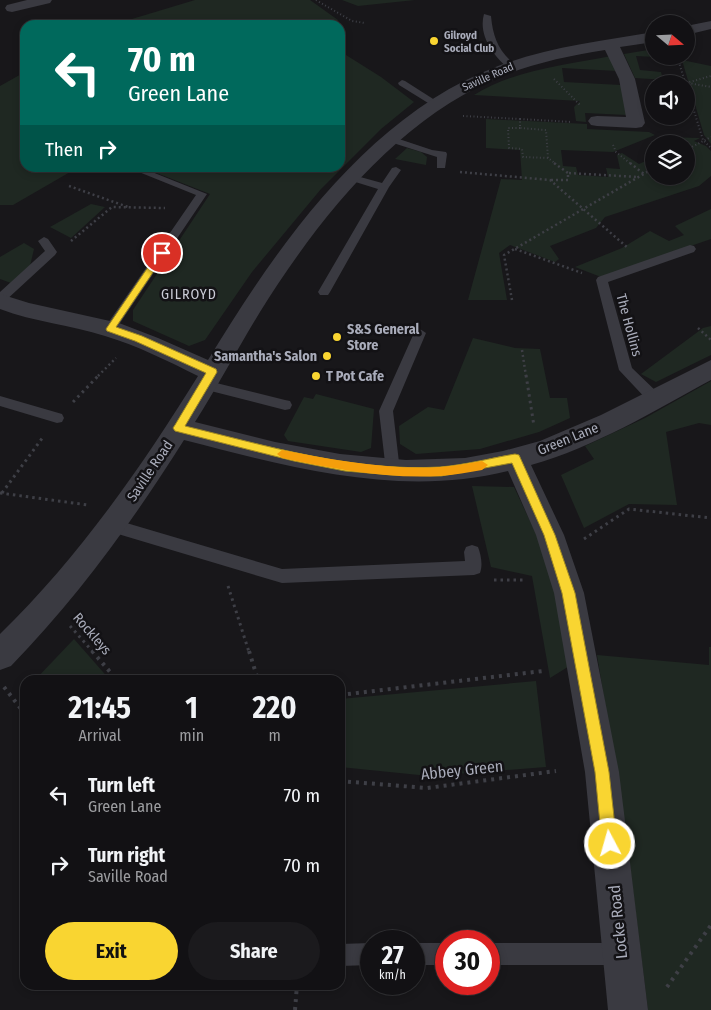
<!DOCTYPE html>
<style>
:root{--surface:#121114;--page:#1b1a1d;--text:#f1f3f6;--muted:#9c9da0;--line:#313134;--accent:#f9d531}
body{margin:0;font-family:"Fira Sans Condensed",sans-serif;background:var(--page);color:var(--text);height:100vh;display:flex;flex-direction:column;font-size:19px;white-space:nowrap}
*{box-sizing:border-box;margin:0}
p{font-size:16px;color:var(--muted)}
.icon{flex:none;width:28px;height:28px;fill:none;stroke:currentColor;stroke-width:2;stroke-linecap:round;stroke-linejoin:round}
.map{position:relative;flex:1;overflow:hidden}
.panel{position:absolute;left:20px;top:675px;width:325px;height:315px;display:flex;flex-direction:column;background:var(--surface);border-radius:15px;box-shadow:0 2px 8px #0003,0 0 0 1px var(--line)}
.panel>*{flex:none}
.guide{position:absolute;left:20px;top:20px;width:325px;height:152px;border-radius:15px;box-shadow:0 2px 8px #0003,0 0 0 1px var(--line);background:#00695c;color:#fff;overflow:hidden}
.needle{width:32px;rotate:109deg}
.tools{position:absolute;left:645px;top:15px;display:grid;gap:10px}
.tools a{display:grid;place-items:center;width:50px;height:50px;border-radius:50%;background:var(--surface);box-shadow:0 2px 8px #0003,0 0 0 1px var(--line);font-size:25px}
.speed{position:absolute;left:360px;top:930px;display:flex;gap:10px;font-size:25px;font-weight:700;text-align:center}
.speed>*{display:grid;place-content:center;width:65px;height:65px;border-radius:50%;background:var(--surface);box-shadow:0 2px 8px #0003,0 0 0 1px var(--line);line-height:1}
.speed small{font-size:12px;font-weight:400}
.speed .limit{border:8px solid #d22;background:#fff;color:#111}
.pin{position:absolute;display:grid;place-items:center;width:42px;height:42px;color:#fff;margin:-21px;border:2px solid #fff;border-radius:50%;box-shadow:0 1px 5px #0007}
.me{position:absolute;width:55px;margin:-28px;rotate:354deg;stroke-linejoin:round;filter:drop-shadow(0 0 4px #0008)}
.turn{display:flex;align-items:center;gap:18px;height:105px;padding:0 25px;font-size:22px}
.turn .icon{width:65px;height:65px;stroke-width:2.5}
.turn b{display:block;font-size:35px;line-height:42px}
.then{display:flex;align-items:center;height:48px;padding:0 25px;background:#0003;gap:10px;font-size:19px}
.eta{display:flex;justify-content:space-evenly;align-items:center;height:85px;text-align:center}
.eta b{font-size:30px;font-weight:700;line-height:35px}
.action{display:flex;gap:10px;margin-top:auto;padding:10px 25px}
.action a{flex:1;height:58px;border-radius:30px;background:var(--accent);color:#111;font-size:20px;font-weight:700;line-height:58px;text-align:center}
.action a+a{background:var(--page);color:var(--text)}
ul{padding:0;list-style:none}
li{display:flex;align-items:center;gap:15px;height:70px;padding:0 25px}
li div{flex:1}
li b{display:block;font-size:19px}
li em{font-style:normal}
.map>svg:first-child{display:block}
.green{fill:#1f2822}
.lines{fill:none;stroke-linecap:round;stroke-linejoin:round}
.path-far3{stroke:#3e3f46;stroke-width:2;stroke-dasharray:1 2.5;stroke-linecap:butt}
.path-far2{stroke:#3e3f46;stroke-width:2.5;stroke-dasharray:2 3;stroke-linecap:butt}
.path-far1{stroke:#3e3f46;stroke-width:3;stroke-dasharray:2.5 4;stroke-linecap:butt}
.path{stroke:#3e3f46;stroke-width:4;stroke-dasharray:3 5;stroke-linecap:butt}
.lane{fill:#3a3a41;fill-rule:evenodd}
.street{fill:#3a3a41;fill-rule:evenodd}
.route{fill:#f9d531;stroke:#a28a20}
.slow{fill:#f59e0b}
.poi-dot{fill:#f9d531;stroke:#131215;stroke-width:2}
.labels{text-anchor:middle;dominant-baseline:central;stroke-width:5;stroke-linejoin:round;paint-order:stroke}
.far-poi-label{font-size:11px;font-weight:bold;fill:#a9acba;stroke:#131215;text-anchor:start}
.far-street-label{font-size:11px;fill:#a9acba;stroke:#131215}
.far-quarter-label{font-size:14px;letter-spacing:1px;fill:#caccd6;stroke:#131215}
.street-label{font-size:14px;fill:#a9acba;stroke:#131215}
.poi-label{font-size:14px;font-weight:bold;fill:#a9acba;stroke:#131215;text-anchor:start}
.near-street-label{font-size:16px;fill:#a9acba;stroke:#131215}
</style>
<div class="map">
<svg width="711" height="1010" viewBox="0 0 711 1010">
<rect width="100%" height="100%" fill="#18171a"/>
<!-- green -->
<g class="green">
<path d="M 195,0 L 310,0 L 338,20 L 339,25 L 112,25 Z"/>
<path d="M 342,0 L 415,0 L 358,6 Z"/>
<path d="M 340,29 L 346,55 L 381,77 L 414,102 L 381,129 L 321,189 L 252,272 L 205,340 L 189,346 L 133,321 L 133,310 L 210,194 L 144,168 L 340,168 Z"/>
<path d="M 654,49 L 654,56 L 676,58 L 636,56 L 640,70 L 661,72 L 662,76 L 681,78 L 682,81 L 635,78 L 624,54 Z"/>
<path d="M 611,56 L 617,71 L 562,68 L 564,82 L 621,85 L 627,115 L 585,113 L 586,122 L 576,121 L 574,107 L 580,101 L 474,95 C 514,70 565,65 611,56 Z"/>
<path d="M 682,60 L 711,66 L 711,144 L 704,135 Z"/>
<path d="M 25,72 L 25,168 L 77,168 L 13,205 L 0,205 L 0,86 Z"/>
<path d="M 486,119 L 587,124 L 587,129 L 649,132 L 655,135 L 613,152 L 561,150 L 563,166 L 576,167 L 578,175 L 608,177 L 606,168 L 620,169 L 617,155 L 622,153 L 639,164 L 648,160 L 654,163 L 654,176 L 686,176 L 686,144 L 674,144 L 662,137 L 700,138 L 694,141 L 706,146 L 711,151 L 711,176 L 699,186 L 605,217 L 596,228 L 550,246 L 559,259 L 555,262 L 510,245 L 499,253 L 507,300 L 468,300 L 501,179 L 522,180 L 520,150 L 486,148 Z"/>
<path d="M 407,148 L 421,152 L 427,157 L 426,165 L 395,159 Z"/>
<path d="M 91,204 L 105,207 L 71,238 L 50,227 Z"/>
<path d="M 711,209 L 711,239 L 601,277 L 575,267 L 622,248 L 650,231 L 669,241 L 684,235 L 675,226 Z"/>
<path d="M 24,243 L 34,249 L 30,266 L 11,283 L 0,279 L 0,257 Z"/>
<path d="M 711,326 L 711,355 L 656,382 L 641,374 L 703,328 Z"/>
<path d="M 473,338 L 515,348 L 540,349 L 550,398 L 567,398 L 570,418 L 539,432 L 480,449 L 416,454 L 400,444 L 399,426 L 428,407 L 444,410 Z"/>
<path d="M 711,381 L 711,425 L 699,423 L 666,432 L 677,505 L 629,504 L 584,528 L 561,475 L 594,459 L 585,446 L 645,418 Z"/>
<path d="M 316,394 L 374,409 L 371,448 L 361,452 L 288,441 L 284,435 L 304,397 L 313,399 Z"/>
<path d="M 472,486 L 514,487 L 546,555 L 571,665 L 550,678 L 532,576 L 491,567 Z"/>
<path d="M 74,639 L 110,680 L 35,680 Z"/>
<path d="M 709,647 L 711,647 L 711,1010 L 648,1010 L 624,819 L 597,655 L 709,665 Z"/>
<path d="M 536,681 L 546,767 L 429,776 L 340,767 L 340,699 Z"/>
</g>
<g class="lines">
<!-- path-far3 -->
<g class="path-far3">
<path d="M 316,0 L 352,21 L 365,23"/>
<path d="M 554,79 L 580,105"/>
<path d="M 653,81 L 685,82 L 677,56"/>
<path d="M 686,83 L 711,76"/>
<path d="M 688,83 L 711,87"/>
<path d="M 686,85 L 703,140 L 711,148"/>
<path d="M 463,116 L 520,119 L 520,128 L 546,130 L 548,158 L 556,164"/>
<path d="M 520,119 L 572,122"/>
<path d="M 520,128 L 508,128 L 509,148 L 522,149 L 523,157 L 548,158"/>
<path d="M 613,145 L 616,152 L 631,164"/>
<path d="M 686,150 L 711,137"/>
</g>
<!-- path-far2 -->
<g class="path-far2">
<path d="M 554,163 L 568,173"/>
<path d="M 630,163 L 644,174"/>
<path d="M 460,172 L 550,180 L 628,248"/>
<path d="M 551,180 L 568,180 L 568,173 L 638,177"/>
<path d="M 69,186 L 128,207"/>
<path d="M 71,241 L 112,207 L 165,208"/>
<path d="M 515,249 L 582,273"/>
<path d="M 512,300 L 504,255 L 654,168"/>
<path d="M 698,328 L 711,340"/>
<path d="M 522,350 L 526,376"/>
<path d="M 98,376 L 116,358"/>
</g>
<!-- path-far1 -->
<g class="path-far1">
<path d="M 526,375 L 534,426"/>
<path d="M 73,402 L 99,375"/>
<path d="M 0,493 L 88,505"/>
<path d="M 2,493 L 43,437"/>
<path d="M 584,539 L 629,509 L 711,518"/>
<path d="M 494,580 L 526,580"/>
<path d="M 228,586 L 249,652"/>
<path d="M 70,626 L 93,652"/>
</g>
<!-- path -->
<g class="path">
<path d="M 92,651 L 117,680"/>
<path d="M 249,651 L 258,680"/>
<path d="M 4,687 L 25,714"/>
<path d="M 340,695 L 543,671"/>
<path d="M 340,781 L 427,788 L 556,771"/>
<path d="M 667,987 L 711,925"/>
<path d="M 295,1010 L 297,985"/>
</g>
<!-- lane -->
<g class="lane">
<path d="M 484,14 L 491,16 C 493,37 498,50 514,64 L 514,68 L 508,68 C 493,55 478,35 484,14 Z"/>
<path d="M 402,80 L 405,81 L 441,104 L 439,106 L 433,106 L 399,85 L 398,83 Z"/>
<path d="M 393,137 L 432,150 L 446,152 L 447,154 L 445,168 L 437,168 L 437,157 L 390,142 L 388,140 Z"/>
<path d="M 396,167 L 401,170 L 389,187 L 330,292 L 328,295 L 320,295 L 318,292 L 378,189 L 349,180 L 348,178 L 353,175 L 382,183 L 392,168 Z"/>
<path d="M 129,168 L 142,168 L 207,194 L 114,332 L 110,333 L 104,329 L 106,326 L 196,195 Z"/>
<path d="M 44,237 L 48,239 L 57,252 L 55,255 L 4,302 L 0,303 L 0,292 L 45,251 L 38,241 Z"/>
<path d="M 690,245 L 694,246 L 696,249 L 694,252 L 608,282 L 632,368 L 660,395 L 662,399 L 660,403 L 650,403 L 619,370 L 596,280 L 598,277 Z"/>
<path d="M 420,329 L 426,333 L 393,411 L 400,471 L 398,475 L 393,477 L 388,475 L 386,471 L 379,411 L 414,333 Z"/>
<path d="M 204,380 L 285,400 L 290,401 L 292,405 L 290,409 L 285,410 L 199,388 L 197,385 L 199,382 Z"/>
<path d="M 0,396 L 62,414 L 64,418 L 62,422 L 57,423 L 0,406 Z"/>
<path d="M 113,519 L 282,569 L 465,561 L 464,552 L 466,547 L 472,545 L 478,547 C 481,555 483,565 480,573 L 474,575 L 282,583 L 108,531 L 105,526 L 108,521 Z"/>
<path d="M 371,943 L 371,965 L 340,966 L 340,944 Z"/>
<rect x="414" y="943" width="32" height="22"/>
<path d="M 489,943 L 621,943 L 629,946 L 632,954 L 629,962 L 621,965 L 489,965 Z"/>
</g>
<!-- street -->
<g class="street">
<path d="M 27,0 L 52,0 L 50,3 L 12,12 L 7,11 L 5,8 L 7,5 Z"/>
<path d="M 711,21 L 711,29 L 686,35 L 686,26 Z"/>
<path d="M 654,32 L 654,42 L 620,47 L 635,79 L 645,123 L 642,127 L 636,128 L 597,126 L 591,125 L 588,121 L 591,117 L 597,116 L 626,117 L 619,79 L 605,50 C 567,56 529,64 493,80 C 394,123 316,222 260,312 C 238,348 218,386 195,422 L 275,442 L 340,454 L 406,460 L 465,458 L 503,451 L 540,441 L 601,415 L 711,360 L 711,380 C 654,411 595,447 531,465 L 564,535 L 584,593 L 619,772 L 648,1010 L 608,1010 L 585,772 L 554,593 L 536,535 L 508,471 C 399,498 289,467 184,440 C 133,521 78,597 11,666 L 0,670 L 0,634 C 78,558 141,468 198,376 C 168,361 138,346 105,336 C 71,325 34,322 0,309 L 0,294 L 29,303 L 119,323 L 158,338 L 208,360 C 277,246 368,115 498,66 C 548,47 602,41 654,32 Z"/>
</g>
</g>
<!-- route -->
<path class="route" d="M 162,250 L 166,253 L 116,327 L 142,336 L 216,369 L 217,372 L 185,426 C 268,446 353,472 440,467 C 465,465 491,458 515,454 L 519,455 L 555,535 L 575,593 L 609,772 L 617,844 L 615,850 L 610,852 L 605,850 L 602,844 L 595,772 L 562,593 L 544,535 L 512,463 L 441,476 L 393,475 L 345,471 L 294,461 L 175,431 L 173,428 L 175,425 L 206,373 L 135,341 L 107,331 L 106,329 L 159,251 Z"/>
<!-- slow -->
<path class="slow" d="M 282,450 C 334,460 387,470 440,467 C 454,466 469,463 482,461 L 488,465 L 482,470 C 469,472 454,475 440,476 C 387,479 334,469 282,458 L 277,454 Z"/>
<!-- markers -->
<g class="poi-dot">
<circle cx="434" cy="41" r="5"/>
<circle cx="337" cy="337" r="5"/>
<circle cx="327" cy="356" r="5"/>
<circle cx="316" cy="376" r="5"/>
</g>
<g class="labels">
<!-- far-poi labels -->
<g class="far-poi-label">
<text x="444" y="35">Gilroyd<tspan x="444" dy="13">Social Club</tspan></text>
</g>
<!-- far-street labels -->
<g class="far-street-label">
<text transform="translate(488 77) rotate(-24)">Saville Road</text>
</g>
<!-- far-quarter labels -->
<g class="far-quarter-label">
<text x="189" y="294">GILROYD</text>
</g>
<!-- street labels -->
<g class="street-label">
<text transform="translate(629 325) rotate(75)">The Hollins</text>
<text transform="translate(568 439) rotate(-22)">Green Lane</text>
<text transform="translate(150 471) rotate(-56)">Saville Road</text>
<text transform="translate(92 634) rotate(49)">Rockleys</text>
</g>
<!-- poi labels -->
<g class="poi-label">
<text x="347" y="329">S&amp;S General<tspan x="347" dy="16">Store</tspan></text>
<text x="317" y="356" text-anchor="end">Samantha's Salon</text>
<text x="326" y="376">T Pot Cafe</text>
</g>
<!-- near-street labels -->
<g class="near-street-label">
<text transform="translate(462 770) rotate(-6)">Abbey Green</text>
<text transform="translate(618 922) rotate(-96)">Locke Road</text>
</g>
</g>
</svg>
<div class="tools">
<a><svg class="needle" viewBox="-14 -14 28 28"><path d="M0-13l5 13h-10z" fill="#e53935"/><path d="M0 13l5-13h-10z" fill="#9c9da0"/></svg></a>
<a><svg class="icon" aria-label="sound" viewBox="0 0 24 24"><path d="M4 9h4l5-4v14l-5-4H4zM17 9q2 3 0 6"/></svg></a>
<a><svg class="icon" aria-label="layers" viewBox="0 0 24 24"><path d="M12 4l9 5-9 5-9-5zM3 14l9 5 9-5"/></svg></a>
</div>
<div class="speed"><div>27<small>km/h</small></div><div class="limit">30</div></div>
<div class="pin" style="left:162px;top:253px;background:#d93025"><svg class="icon" aria-label="arrive" viewBox="0 0 24 24"><path d="M6 21V4h12l-3 4 3 4H6"/></svg></div>
<svg class="me" style="left:610px;top:844px" viewBox="-20 -20 40 40"><circle r="17" fill="#f9d531" stroke="#fff" stroke-width="3"/><path d="M0-11L8 9 0 5-8 9z" fill="#fff"/></svg>
<div class="guide">
<div class="turn"><svg class="icon" aria-label="left" viewBox="0 0 24 24"><path d="M17 20v-9H6M10 6l-5 5 5 5"/></svg><div><b>70 m</b>Green Lane</div></div>
<div class="then">Then<svg class="icon" aria-label="right" viewBox="0 0 24 24"><path d="M7 20v-9h11M14 6l5 5-5 5"/></svg></div>
</div>
<section class="panel">
<div class="eta">
<div><b>21:45</b><p>Arrival</p></div>
<div><b>1</b><p>min</p></div>
<div><b>220</b><p>m</p></div>
</div>
<ul>
<li><svg class="icon" aria-label="left" viewBox="0 0 24 24"><path d="M17 20v-9H6M10 6l-5 5 5 5"/></svg><div><b>Turn left</b><p>Green Lane</p></div><em>70 m</em></li>
<li><svg class="icon" aria-label="right" viewBox="0 0 24 24"><path d="M7 20v-9h11M14 6l5 5-5 5"/></svg><div><b>Turn right</b><p>Saville Road</p></div><em>70 m</em></li>
</ul>
<div class="action"><a>Exit</a><a>Share</a></div>
</section>
</div>
